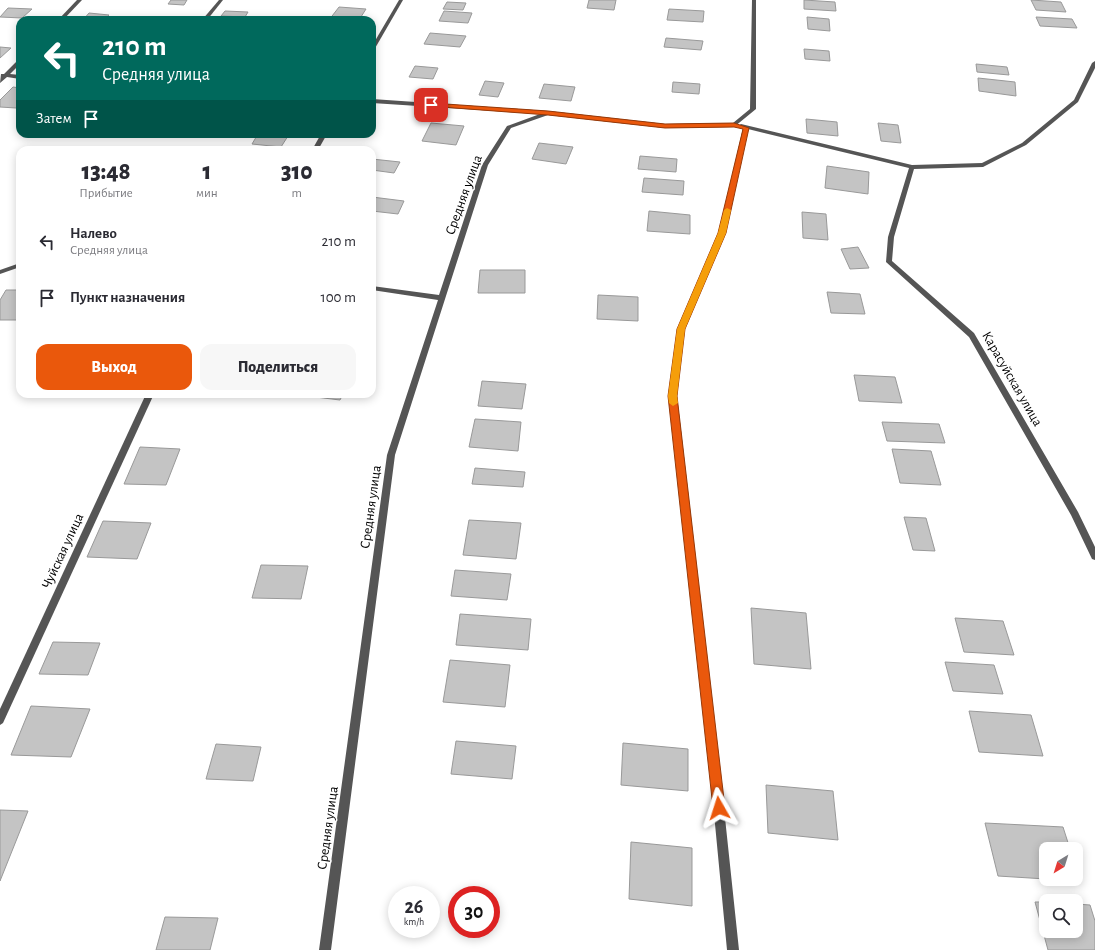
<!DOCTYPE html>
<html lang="ru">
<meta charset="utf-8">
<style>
:root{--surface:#fff;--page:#f7f7f7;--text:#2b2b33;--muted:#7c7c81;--accent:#ea580c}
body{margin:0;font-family:"Alegreya Sans",sans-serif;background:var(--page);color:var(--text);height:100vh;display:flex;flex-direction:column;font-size:15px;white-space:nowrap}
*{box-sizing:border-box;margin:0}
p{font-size:13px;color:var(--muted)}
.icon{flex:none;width:22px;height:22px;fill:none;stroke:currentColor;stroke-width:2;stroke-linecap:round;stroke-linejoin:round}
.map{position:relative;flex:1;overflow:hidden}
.details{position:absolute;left:16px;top:146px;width:360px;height:252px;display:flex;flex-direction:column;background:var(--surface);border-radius:12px;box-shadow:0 2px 10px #0003}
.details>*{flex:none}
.guide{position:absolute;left:16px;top:16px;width:360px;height:122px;border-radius:12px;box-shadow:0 2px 10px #0003;background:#00695c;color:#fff;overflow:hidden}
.needle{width:26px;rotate:218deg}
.fabs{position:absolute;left:1039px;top:842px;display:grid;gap:8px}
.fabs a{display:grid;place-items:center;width:44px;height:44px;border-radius:8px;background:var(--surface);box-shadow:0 2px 10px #0003;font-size:20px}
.speed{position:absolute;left:388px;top:886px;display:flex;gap:8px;font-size:20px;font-weight:700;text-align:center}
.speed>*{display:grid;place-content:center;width:52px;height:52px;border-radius:50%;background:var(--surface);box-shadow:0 2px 10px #0003;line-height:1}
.speed small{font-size:10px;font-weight:400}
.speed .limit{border:6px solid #d22;background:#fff;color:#111}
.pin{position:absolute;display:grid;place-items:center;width:34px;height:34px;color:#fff;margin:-17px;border-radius:8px;box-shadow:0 2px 6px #0006}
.me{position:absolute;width:44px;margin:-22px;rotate:354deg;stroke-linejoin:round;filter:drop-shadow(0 0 3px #0008)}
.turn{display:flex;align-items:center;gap:14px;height:84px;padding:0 20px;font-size:18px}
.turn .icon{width:52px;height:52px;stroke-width:2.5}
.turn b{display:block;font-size:28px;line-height:34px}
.then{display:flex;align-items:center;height:38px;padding:0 20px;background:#0003;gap:8px;font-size:15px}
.eta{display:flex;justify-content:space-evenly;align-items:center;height:68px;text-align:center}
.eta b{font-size:24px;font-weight:800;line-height:28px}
.cta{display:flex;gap:8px;margin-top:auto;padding:8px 20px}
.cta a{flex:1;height:46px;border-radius:12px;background:var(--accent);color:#fff;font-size:16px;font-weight:800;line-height:46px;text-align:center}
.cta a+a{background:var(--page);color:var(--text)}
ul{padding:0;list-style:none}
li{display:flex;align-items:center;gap:12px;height:56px;padding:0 20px}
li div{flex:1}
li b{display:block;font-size:15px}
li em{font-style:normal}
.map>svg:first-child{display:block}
.building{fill:#c4c4c4;stroke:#999}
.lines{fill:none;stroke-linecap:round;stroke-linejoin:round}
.street{fill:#555;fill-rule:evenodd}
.route{fill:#ea580c;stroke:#983908}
.slow{fill:#f59e0b}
.labels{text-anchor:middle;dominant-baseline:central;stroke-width:3;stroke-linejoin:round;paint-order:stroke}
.street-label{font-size:14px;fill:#000;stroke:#fff}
</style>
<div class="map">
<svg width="1095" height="950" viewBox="0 0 1095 950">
<rect width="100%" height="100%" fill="#fff"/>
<!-- building -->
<g class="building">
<path d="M 171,0 L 187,0 L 184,5 L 168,4 Z"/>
<path d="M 589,0 L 616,0 L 614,10 L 587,8 Z"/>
<path d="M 804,0 L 835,2 L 836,11 L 804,9 Z"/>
<path d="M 1031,0 L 1061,2 L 1066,12 L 1036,10 Z"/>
<path d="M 447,2 L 466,3 L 463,10 L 443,9 Z"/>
<path d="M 339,7 L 366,9 L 359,20 L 329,20 Z"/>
<path d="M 8,8 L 32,9 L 22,18 L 0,17 Z"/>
<path d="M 669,9 L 704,11 L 703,22 L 667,20 Z"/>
<path d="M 225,11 L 248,12 L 245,17 L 221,16 Z"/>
<path d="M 444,11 L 472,13 L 468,23 L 439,21 Z"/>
<path d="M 89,13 L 109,15 L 104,20 L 83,20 Z"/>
<path d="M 807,17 L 829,19 L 830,31 L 808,29 Z"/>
<path d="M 1036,17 L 1072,19 L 1077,28 L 1040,26 Z"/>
<path d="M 430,33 L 466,36 L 460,47 L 424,44 Z"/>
<path d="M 666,38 L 703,41 L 701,50 L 664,47 Z"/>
<path d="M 0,47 L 11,48 L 0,58 Z"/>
<path d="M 804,49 L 829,51 L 830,61 L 805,59 Z"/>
<path d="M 976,64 L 1007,67 L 1009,75 L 977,72 Z"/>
<path d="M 415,66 L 438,68 L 433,79 L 409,77 Z"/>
<path d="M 978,78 L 1015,82 L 1016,96 L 979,91 Z"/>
<path d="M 485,81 L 504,83 L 498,97 L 479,95 Z"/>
<path d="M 673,82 L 700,84 L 699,94 L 672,92 Z"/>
<path d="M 544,84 L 575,87 L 571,101 L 539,98 Z"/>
<path d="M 13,87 L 20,88 L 20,105 L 16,108 L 0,107 L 0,100 Z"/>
<path d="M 806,119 L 837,122 L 838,136 L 807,133 Z"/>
<path d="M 431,123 L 464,126 L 456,145 L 422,141 Z"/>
<path d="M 878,123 L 898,125 L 901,143 L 881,141 Z"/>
<path d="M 258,134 L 260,134 L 288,136 L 281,147 L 252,144 Z"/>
<path d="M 539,143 L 573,147 L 566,164 L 532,159 Z"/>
<path d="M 640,156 L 677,159 L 676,172 L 638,169 Z"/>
<path d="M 372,159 L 400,162 L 394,173 L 372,170 Z"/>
<path d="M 827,166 L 869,172 L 868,194 L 825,188 Z"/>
<path d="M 644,178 L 684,181 L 683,195 L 642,192 Z"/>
<path d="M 372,197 L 404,201 L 398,214 L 372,211 Z"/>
<path d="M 649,211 L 690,215 L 690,234 L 647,231 Z"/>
<path d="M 802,212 L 826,214 L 828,240 L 803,238 Z"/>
<path d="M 858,247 L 869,268 L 850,269 L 841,249 Z"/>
<path d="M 480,270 L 525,270 L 525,293 L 478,293 Z"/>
<path d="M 6,290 L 20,290 L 20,320 L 0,320 L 0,300 Z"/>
<path d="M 827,292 L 860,294 L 865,314 L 831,313 Z"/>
<path d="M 598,295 L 638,297 L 638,321 L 597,319 Z"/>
<path d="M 854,375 L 895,377 L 902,403 L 859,401 Z"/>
<path d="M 482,381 L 526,384 L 522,409 L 478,406 Z"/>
<path d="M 291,394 L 343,394 L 340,400 Z"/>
<path d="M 475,419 L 521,422 L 518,451 L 469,447 Z"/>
<path d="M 882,422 L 939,424 L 945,443 L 887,441 Z"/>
<path d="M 140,447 L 180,449 L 166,485 L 124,484 Z"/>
<path d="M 892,449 L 931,451 L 941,485 L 900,483 Z"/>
<path d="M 475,468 L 525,472 L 523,487 L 472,484 Z"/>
<path d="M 904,517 L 926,518 L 935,551 L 913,550 Z"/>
<path d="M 469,520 L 521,523 L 516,559 L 463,555 Z"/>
<path d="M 103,521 L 151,523 L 137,559 L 87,557 Z"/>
<path d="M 261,565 L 308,566 L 301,599 L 252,598 Z"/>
<path d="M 455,570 L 511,574 L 507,600 L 451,596 Z"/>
<path d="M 751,608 L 806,613 L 811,669 L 754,664 Z"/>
<path d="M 460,614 L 531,619 L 528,650 L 456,645 Z"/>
<path d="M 955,618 L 1003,621 L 1014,655 L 964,652 Z"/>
<path d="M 53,642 L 100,643 L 88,675 L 39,674 Z"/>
<path d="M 450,660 L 510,665 L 505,707 L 443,702 Z"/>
<path d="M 945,662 L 994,665 L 1003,694 L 953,691 Z"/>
<path d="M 31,706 L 90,709 L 71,757 L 11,755 Z"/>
<path d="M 969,711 L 1031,715 L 1043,756 L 979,752 Z"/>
<path d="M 456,741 L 516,746 L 512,779 L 451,774 Z"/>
<path d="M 623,743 L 688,749 L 688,791 L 621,785 Z"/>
<path d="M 216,744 L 261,747 L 253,781 L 206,779 Z"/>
<path d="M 766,785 L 833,791 L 838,840 L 768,833 Z"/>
<path d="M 0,810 L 28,811 L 0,881 Z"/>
<path d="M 985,823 L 1063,827 L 1070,849 L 1046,849 L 1046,879 L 998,876 Z"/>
<path d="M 631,842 L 692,848 L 692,906 L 629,899 Z"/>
<path d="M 1076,868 L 1080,881 L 1051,879 L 1076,879 Z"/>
<path d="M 1035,902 L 1046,902 L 1046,931 L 1076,931 L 1076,904 L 1090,905 L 1095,921 L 1095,950 L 1048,950 Z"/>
<path d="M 165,917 L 218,918 L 210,950 L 156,950 Z"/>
</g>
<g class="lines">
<!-- street -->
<g class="street">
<path d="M 77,0 L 82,0 L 63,20 L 58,20 Z"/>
<path d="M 219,0 L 223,0 L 207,20 L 202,20 Z"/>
<path d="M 399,0 L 403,0 L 374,50 L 372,51 L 372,46 Z"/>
<path d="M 752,0 L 756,0 L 756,109 L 734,127 L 665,128 L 548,115 L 511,128 L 488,165 L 395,455 L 331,950 L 319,950 L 387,455 L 438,300 L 372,290 L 372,286 L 439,295 L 482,165 L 507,126 L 540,114 L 372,103 L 372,99 L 548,111 L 665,124 L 733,123 L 750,109 Z"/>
<path d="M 18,60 L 20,60 L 20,64 L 10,74 L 20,75 L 20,79 L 7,77 L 0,83 L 1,74 L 4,74 Z"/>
<path d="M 1095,61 L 1095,68 L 1078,102 L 1026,145 L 983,167 L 914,169 L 894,237 L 892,261 L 974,333 L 1078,512 L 1095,547 L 1095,560 L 1092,559 L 1071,515 L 969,337 L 886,262 L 888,237 L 909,168 L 748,129 L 725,233 L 684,329 L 677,396 L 719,761 L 739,950 L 727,950 L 709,761 L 669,396 L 678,329 L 719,233 L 743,128 L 738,126 L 741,124 L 912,165 L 982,163 L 1022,143 L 1074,100 L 1092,63 Z"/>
<path d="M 321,134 L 327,134 L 318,150 L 312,150 Z"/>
<path d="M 20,263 L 20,267 L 0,274 L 0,270 Z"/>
<path d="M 146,394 L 154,394 L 3,723 L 0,725 L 0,709 Z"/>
</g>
</g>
<!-- route -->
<path class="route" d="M 431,103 L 548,111 L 665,124 L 734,123 L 749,128 L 726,233 L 685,329 L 677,396 L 725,808 L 723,813 L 719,814 L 715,813 L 713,808 L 668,396 L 677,329 L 718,233 L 743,129 L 734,127 L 665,128 L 548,115 L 428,106 L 428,104 Z"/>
<!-- slow -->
<path class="slow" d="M 727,208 L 731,210 L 726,233 L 685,329 L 677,396 L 678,403 L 673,406 L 669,403 L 668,396 L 677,329 L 718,233 L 724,210 Z"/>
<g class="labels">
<!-- street labels -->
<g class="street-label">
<text transform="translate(464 195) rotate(-70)">Средняя улица</text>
<text transform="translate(1012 379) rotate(60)">Карасуйская улица</text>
<text transform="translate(371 507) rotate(-82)">Средняя улица</text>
<text transform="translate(63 551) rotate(-65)">Чуйская улица</text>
<text transform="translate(328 828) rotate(-82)">Средняя улица</text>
</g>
</g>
</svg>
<div class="fabs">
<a><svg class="needle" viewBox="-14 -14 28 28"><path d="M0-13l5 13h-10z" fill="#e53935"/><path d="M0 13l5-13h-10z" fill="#7c7c81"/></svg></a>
<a><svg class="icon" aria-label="search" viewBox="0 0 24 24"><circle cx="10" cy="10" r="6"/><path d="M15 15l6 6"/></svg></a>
</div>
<div class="speed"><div>26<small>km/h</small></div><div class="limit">30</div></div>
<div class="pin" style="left:431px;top:105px;background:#d93025"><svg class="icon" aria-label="arrive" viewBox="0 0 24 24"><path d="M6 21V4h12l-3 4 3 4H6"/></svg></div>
<svg class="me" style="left:719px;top:808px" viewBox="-20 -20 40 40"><path d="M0-17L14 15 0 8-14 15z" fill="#ea580c" stroke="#fff" stroke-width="4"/></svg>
<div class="guide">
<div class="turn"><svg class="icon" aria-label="left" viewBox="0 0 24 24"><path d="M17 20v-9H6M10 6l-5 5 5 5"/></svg><div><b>210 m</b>Средняя улица</div></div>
<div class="then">Затем<svg class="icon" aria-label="arrive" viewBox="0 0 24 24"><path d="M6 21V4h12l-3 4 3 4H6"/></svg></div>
</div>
<section class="details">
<div class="eta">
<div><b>13:48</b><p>Прибытие</p></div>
<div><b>1</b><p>мин</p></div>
<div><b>310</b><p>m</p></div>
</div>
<ul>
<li><svg class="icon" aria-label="left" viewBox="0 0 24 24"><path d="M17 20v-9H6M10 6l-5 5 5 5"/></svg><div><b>Налево</b><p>Средняя улица</p></div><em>210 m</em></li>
<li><svg class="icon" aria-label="arrive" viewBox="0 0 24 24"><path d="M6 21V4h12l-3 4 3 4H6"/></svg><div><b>Пункт назначения</b></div><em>100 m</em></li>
</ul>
<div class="cta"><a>Выход</a><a>Поделиться</a></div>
</section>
</div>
